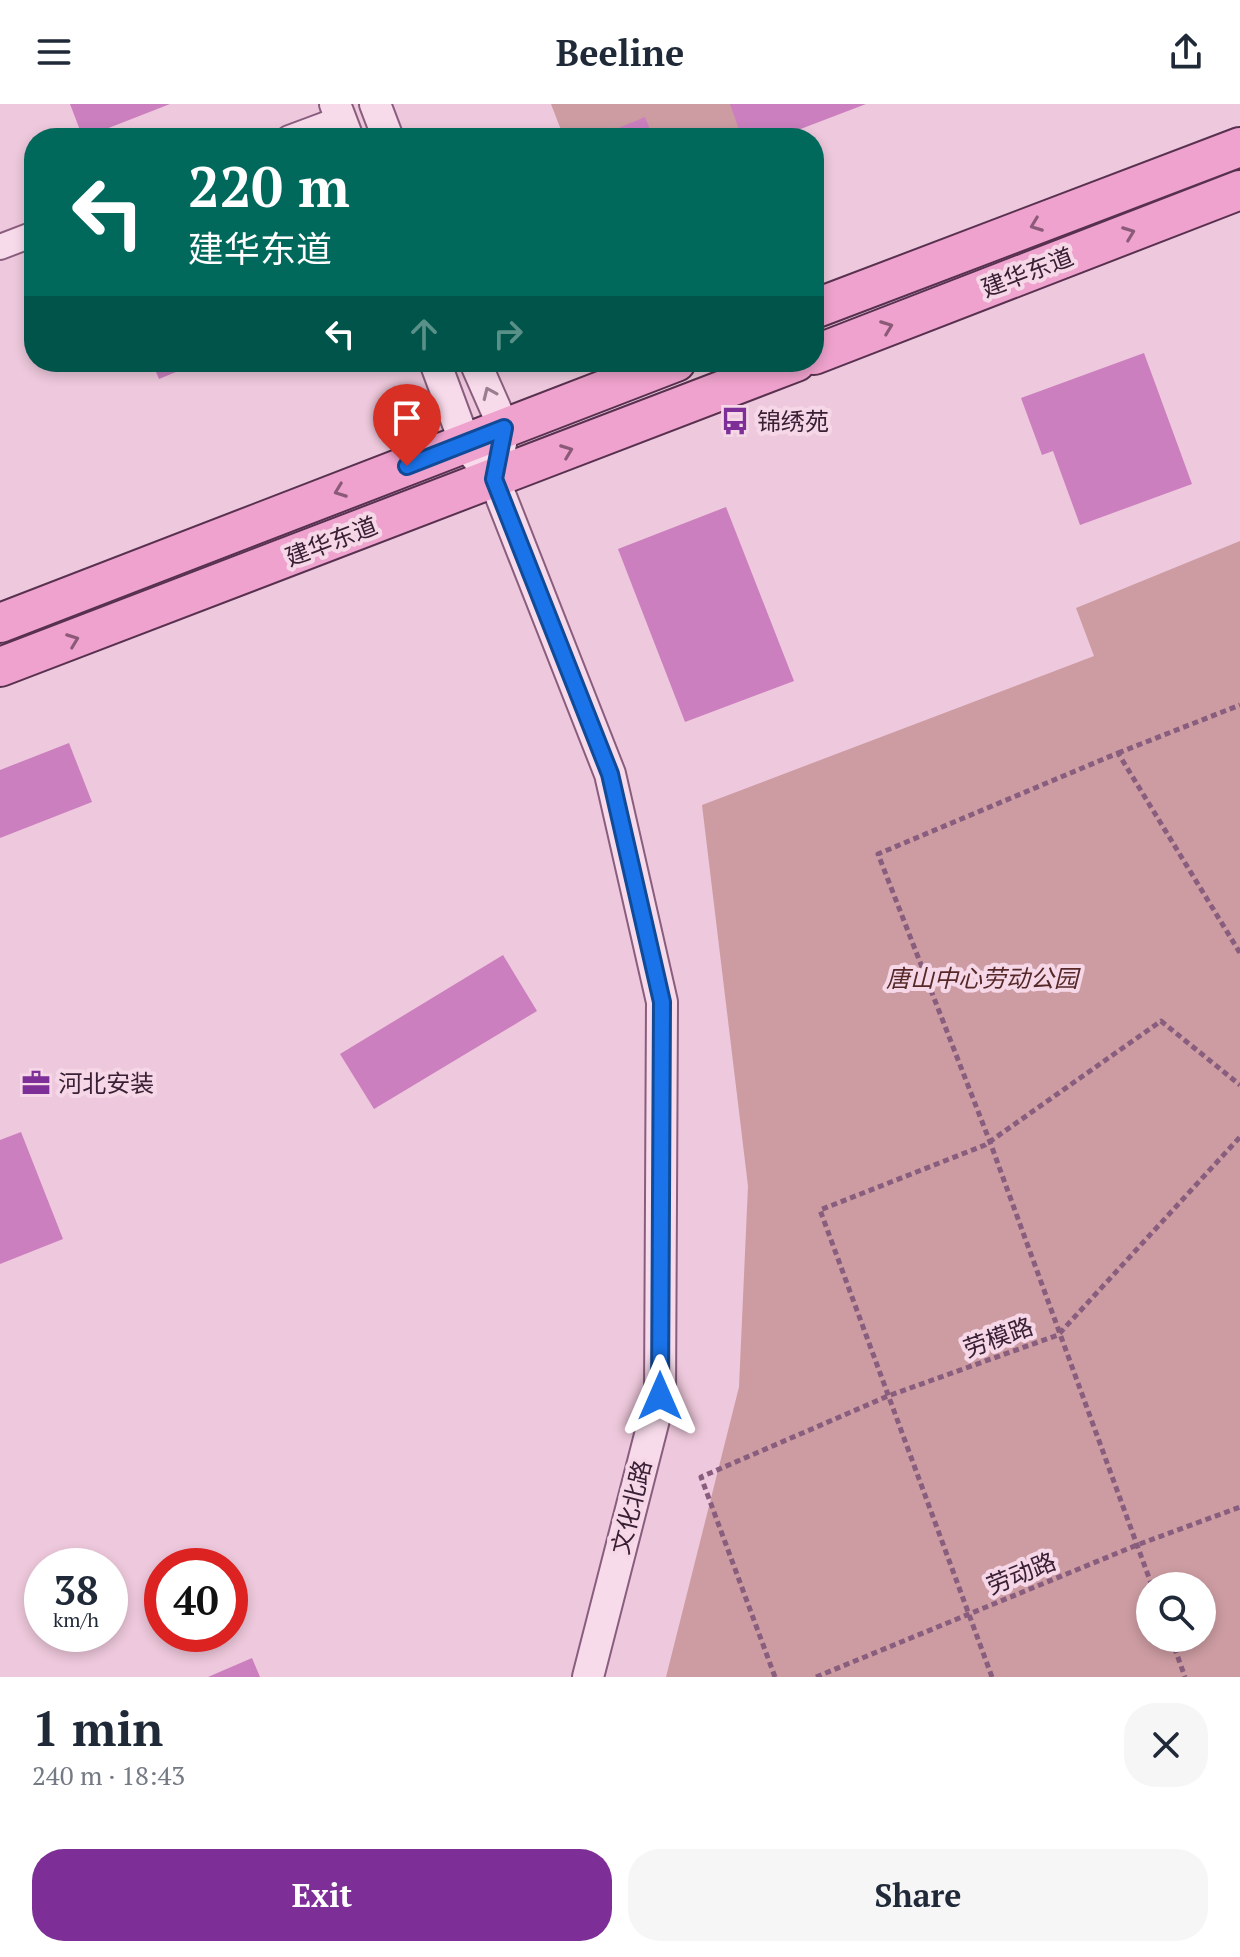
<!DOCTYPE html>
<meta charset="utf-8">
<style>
:root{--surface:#fff;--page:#f6f6f7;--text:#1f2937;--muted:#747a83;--accent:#7d2f97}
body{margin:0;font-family:"PT Serif","Noto Sans SC",serif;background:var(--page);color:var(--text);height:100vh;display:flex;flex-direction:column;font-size:30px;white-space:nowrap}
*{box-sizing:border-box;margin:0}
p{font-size:26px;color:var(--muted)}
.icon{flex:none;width:44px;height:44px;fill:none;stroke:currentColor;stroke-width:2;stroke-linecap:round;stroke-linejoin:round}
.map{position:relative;height:1573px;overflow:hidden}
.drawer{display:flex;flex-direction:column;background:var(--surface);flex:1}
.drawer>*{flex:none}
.guide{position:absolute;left:24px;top:24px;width:800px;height:244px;border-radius:32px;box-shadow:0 4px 12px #0003;background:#00695c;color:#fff;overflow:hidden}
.tools{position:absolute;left:1136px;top:1468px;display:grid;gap:16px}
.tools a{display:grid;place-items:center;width:80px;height:80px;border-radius:50%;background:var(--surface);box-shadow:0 4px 12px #0003;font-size:40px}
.speed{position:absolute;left:24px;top:1444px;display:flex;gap:16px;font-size:40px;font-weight:700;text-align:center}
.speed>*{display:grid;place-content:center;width:104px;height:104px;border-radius:50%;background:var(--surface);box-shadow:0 4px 12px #0003;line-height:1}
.speed small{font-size:20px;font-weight:400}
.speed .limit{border:12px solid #d22;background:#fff;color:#111}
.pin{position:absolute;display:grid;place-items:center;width:68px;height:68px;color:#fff;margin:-82px -34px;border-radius:50% 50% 50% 0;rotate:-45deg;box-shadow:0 0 8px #0007}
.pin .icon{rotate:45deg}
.me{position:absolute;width:88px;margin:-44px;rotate:0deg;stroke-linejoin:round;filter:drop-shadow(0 0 6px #0008)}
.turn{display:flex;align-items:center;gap:28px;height:168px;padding:0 32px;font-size:36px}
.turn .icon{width:104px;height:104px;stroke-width:2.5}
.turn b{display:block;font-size:56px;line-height:68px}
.lanes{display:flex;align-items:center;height:76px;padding:0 32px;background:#0003;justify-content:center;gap:40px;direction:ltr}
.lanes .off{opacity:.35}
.round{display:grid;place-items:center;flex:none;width:84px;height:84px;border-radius:32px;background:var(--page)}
.summary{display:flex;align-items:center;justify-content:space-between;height:136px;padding:0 32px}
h1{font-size:48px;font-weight:700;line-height:60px}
.button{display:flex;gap:16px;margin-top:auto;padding:16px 32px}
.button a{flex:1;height:92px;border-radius:32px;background:var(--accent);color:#fff;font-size:32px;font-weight:700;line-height:92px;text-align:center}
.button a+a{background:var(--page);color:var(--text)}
header{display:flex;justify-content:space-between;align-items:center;height:104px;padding:0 32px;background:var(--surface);font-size:36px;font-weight:700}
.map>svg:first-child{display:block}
.green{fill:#cc9ca2;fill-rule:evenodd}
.building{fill:#cb7fbe}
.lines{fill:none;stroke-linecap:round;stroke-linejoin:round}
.minor-casing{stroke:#895d7d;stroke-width:28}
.tertiary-casing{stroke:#895d7d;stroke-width:34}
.primary-casing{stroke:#57314f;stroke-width:42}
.path{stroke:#895d7d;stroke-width:5;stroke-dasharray:6 4;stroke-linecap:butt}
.minor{stroke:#f8dbeb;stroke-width:24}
.tertiary{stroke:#f8dbeb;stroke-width:30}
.primary{stroke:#efa2cd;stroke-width:38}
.oneway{stroke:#8b5a79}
.oneway2{stroke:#997e90}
.route-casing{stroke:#114b97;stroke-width:20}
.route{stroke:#1a73e8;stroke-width:14}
.labels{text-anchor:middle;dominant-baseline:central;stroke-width:8;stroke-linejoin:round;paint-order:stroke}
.street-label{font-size:24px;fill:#3a2034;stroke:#f5d7e7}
.poi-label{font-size:24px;fill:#3a2034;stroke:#f5d7e7;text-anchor:start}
.park-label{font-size:24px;font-style:italic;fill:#562828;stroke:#f5d7e7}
</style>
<header><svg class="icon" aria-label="menu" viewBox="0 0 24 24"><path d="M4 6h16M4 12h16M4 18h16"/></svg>Beeline<svg class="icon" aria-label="share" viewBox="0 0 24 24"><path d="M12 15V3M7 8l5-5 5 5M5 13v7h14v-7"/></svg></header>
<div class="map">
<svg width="1240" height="1573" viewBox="0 0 1240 1573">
<rect width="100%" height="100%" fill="#eec8dc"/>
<!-- green -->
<g class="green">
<path d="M 551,0 L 855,0 L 769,34 L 564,34 Z"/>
<path d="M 1240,437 L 1240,1573 L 666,1573 L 739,1283 L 748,1082 L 702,701 L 1094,552 L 1076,504 ZM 1150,1482 L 1202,1482 L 1202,1534 L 1150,1534 Z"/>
</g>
<!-- building -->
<g class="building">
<path d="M 70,0 L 170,0 L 83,34 Z"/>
<path d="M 730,0 L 866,0 L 777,34 L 742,34 Z"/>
<path d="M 645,13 L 653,34 L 595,34 Z"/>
<path d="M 1144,249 L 1192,380 L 1080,421 L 1053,347 L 1042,351 L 1021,294 Z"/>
<path d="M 152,258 L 200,258 L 159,275 Z"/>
<path d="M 726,403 L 794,577 L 685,618 L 618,445 Z"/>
<path d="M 69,639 L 92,698 L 0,734 L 0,666 Z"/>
<path d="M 503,851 L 537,907 L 374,1005 L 340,950 Z"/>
<path d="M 21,1028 L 63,1135 L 0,1160 L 0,1036 Z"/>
<path d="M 252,1554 L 260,1573 L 208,1573 Z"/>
</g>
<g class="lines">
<defs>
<g id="minor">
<path d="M 289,34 L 340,15"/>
<path d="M 0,143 L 34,130"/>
</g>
<g id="tertiary">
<path d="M 335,0 L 348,34"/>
<path d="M 375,0 L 388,34"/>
<path d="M 435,258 L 465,339 L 478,355"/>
<path d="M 475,258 L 504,324 L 494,375 L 610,670 L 662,898 L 660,1292 L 588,1573"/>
</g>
<g id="primary">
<path d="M 814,205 L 1240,43"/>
<path d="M 814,251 L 1240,86"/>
<path d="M 0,519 L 676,258"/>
<path d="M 0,563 L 796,258"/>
</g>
</defs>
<!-- minor casing -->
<use href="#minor" class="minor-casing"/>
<!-- tertiary casing -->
<use href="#tertiary" class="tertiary-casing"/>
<!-- primary casing -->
<use href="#primary" class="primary-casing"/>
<!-- path -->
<g class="path">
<path d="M 1118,649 L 1240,601"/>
<path d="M 1152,1482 L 990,1038 L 878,750 L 1118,649 L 1240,849"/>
<path d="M 1171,1534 L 1185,1573"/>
<path d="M 775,1573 L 701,1373 L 888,1292 L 1058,1231 L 1240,1033"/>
<path d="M 816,1573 L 1137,1441 L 1240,1403"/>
<path d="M 992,1573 L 820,1106 L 985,1041 L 1161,917 L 1240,981"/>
</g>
<!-- minor -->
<use href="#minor" class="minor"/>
<!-- tertiary -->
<use href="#tertiary" class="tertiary"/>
<!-- primary -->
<use href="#primary" class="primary"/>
</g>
<!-- one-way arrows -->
<defs><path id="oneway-chevron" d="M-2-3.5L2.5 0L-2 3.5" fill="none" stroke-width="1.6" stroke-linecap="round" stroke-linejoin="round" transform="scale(2)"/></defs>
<g class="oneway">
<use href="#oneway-chevron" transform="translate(1036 121) rotate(159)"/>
<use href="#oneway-chevron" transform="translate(1129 129) rotate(-21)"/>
<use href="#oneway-chevron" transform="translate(887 223) rotate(-21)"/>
<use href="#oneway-chevron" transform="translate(567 347) rotate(-21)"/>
<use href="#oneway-chevron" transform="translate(340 387) rotate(159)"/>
<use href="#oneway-chevron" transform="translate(73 536) rotate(-21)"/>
</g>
<use class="oneway2" href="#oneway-chevron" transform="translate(489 289) rotate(-114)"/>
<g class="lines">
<defs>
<path id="route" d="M 407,362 L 504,324 L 494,375 L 610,670 L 662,898 L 660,1292"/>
</defs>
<!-- route casing -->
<use href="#route" class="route-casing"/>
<!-- route -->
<use href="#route" class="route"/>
</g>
<!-- icons -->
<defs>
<symbol id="bus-bare" viewBox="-9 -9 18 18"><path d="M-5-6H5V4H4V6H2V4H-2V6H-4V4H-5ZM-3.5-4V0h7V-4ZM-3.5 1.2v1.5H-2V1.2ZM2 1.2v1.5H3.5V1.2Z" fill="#7d2f97" stroke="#f5d7e7" stroke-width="2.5" paint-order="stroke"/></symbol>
<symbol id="office-bare" viewBox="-9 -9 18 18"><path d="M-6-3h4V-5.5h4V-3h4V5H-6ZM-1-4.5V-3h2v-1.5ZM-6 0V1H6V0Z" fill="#7d2f97" stroke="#f5d7e7" stroke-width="2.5" paint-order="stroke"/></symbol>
</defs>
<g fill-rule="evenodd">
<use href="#bus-bare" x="715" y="297" width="40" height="40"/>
<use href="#office-bare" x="16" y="959" width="40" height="40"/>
</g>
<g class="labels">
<!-- street labels -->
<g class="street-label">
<text transform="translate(1027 168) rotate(-21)">建华东道</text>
<text transform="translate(331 437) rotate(-21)">建华东道</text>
<text transform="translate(998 1233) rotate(-20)">劳模路</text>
<text transform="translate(631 1403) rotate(-76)">文化北路</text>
<text transform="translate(1021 1469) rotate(-22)">劳动路</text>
</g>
<!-- poi labels -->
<g class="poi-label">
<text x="757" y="317">锦绣苑</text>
<text x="58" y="979">河北安装</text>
</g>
<!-- park labels -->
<g class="park-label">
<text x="982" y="874">唐山中心劳动公园</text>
</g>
</g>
</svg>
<div class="tools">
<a><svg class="icon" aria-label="search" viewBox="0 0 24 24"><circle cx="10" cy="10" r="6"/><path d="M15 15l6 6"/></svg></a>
</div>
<div class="speed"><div>38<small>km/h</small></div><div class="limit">40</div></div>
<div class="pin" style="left:407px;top:362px;background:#d93025"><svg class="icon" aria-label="arrive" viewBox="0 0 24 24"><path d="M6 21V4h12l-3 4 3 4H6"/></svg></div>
<svg class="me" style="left:660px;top:1292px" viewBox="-20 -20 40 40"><path d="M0-17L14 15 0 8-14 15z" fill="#1a73e8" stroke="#fff" stroke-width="4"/></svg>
<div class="guide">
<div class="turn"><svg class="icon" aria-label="left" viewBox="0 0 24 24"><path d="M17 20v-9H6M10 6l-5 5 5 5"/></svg><div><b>220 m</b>建华东道</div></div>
<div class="lanes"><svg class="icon" aria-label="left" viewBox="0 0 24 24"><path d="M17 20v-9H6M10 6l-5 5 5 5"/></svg><svg class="icon off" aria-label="ahead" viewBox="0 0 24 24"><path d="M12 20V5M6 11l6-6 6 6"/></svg><svg class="icon off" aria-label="right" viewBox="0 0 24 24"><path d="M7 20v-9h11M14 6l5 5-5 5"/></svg></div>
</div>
</div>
<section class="drawer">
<div class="summary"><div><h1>1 min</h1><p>240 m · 18:43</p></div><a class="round"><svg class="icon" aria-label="close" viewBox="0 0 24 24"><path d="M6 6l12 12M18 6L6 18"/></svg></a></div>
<div class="button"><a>Exit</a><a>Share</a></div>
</section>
